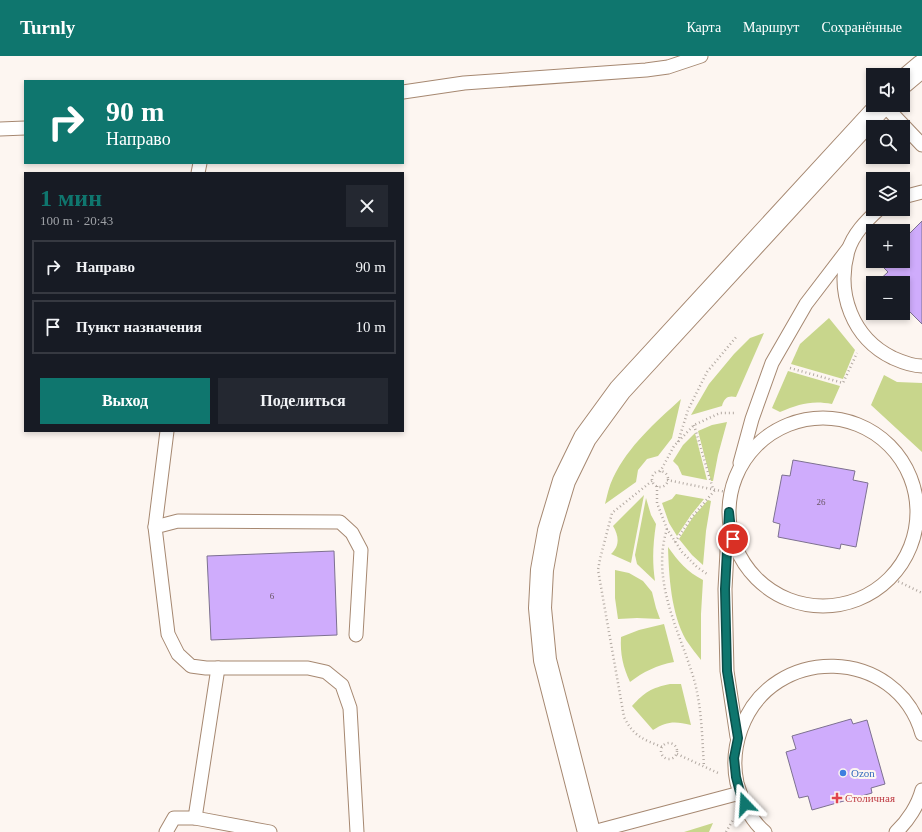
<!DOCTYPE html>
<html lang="ru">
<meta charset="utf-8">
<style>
:root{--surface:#171b24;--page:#242831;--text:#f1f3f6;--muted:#9ea1a6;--line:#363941;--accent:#0f766e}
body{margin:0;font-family:Georgia,serif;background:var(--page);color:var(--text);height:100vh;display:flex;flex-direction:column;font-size:15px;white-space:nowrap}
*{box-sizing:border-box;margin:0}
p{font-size:13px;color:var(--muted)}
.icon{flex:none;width:22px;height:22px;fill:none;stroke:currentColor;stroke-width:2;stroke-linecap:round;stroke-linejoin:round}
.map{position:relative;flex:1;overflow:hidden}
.side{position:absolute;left:24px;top:116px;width:380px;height:260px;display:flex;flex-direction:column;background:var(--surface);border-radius:0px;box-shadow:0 2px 6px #0003}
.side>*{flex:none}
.guide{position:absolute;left:24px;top:24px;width:380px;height:84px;border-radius:0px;box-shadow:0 2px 6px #0003;background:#0f766e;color:#fff;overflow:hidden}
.controls{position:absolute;left:866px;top:12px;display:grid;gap:8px}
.controls a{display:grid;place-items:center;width:44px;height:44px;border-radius:0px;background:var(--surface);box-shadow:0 2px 6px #0003;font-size:20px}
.pin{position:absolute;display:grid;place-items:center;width:34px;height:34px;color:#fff;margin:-17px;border:2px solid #fff;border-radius:50%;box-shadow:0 1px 4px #0007}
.me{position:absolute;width:44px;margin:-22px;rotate:340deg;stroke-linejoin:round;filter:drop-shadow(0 0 3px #0008)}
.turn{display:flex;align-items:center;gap:14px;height:84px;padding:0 16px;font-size:18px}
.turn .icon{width:52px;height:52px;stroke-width:2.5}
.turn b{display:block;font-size:28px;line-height:34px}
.round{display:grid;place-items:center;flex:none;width:42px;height:42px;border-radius:0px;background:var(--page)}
.headline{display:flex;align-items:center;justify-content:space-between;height:68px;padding:0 16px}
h1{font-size:24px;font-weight:800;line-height:30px;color:var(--accent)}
.primary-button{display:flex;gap:8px;margin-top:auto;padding:8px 16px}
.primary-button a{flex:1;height:46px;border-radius:0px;background:var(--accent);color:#fff;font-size:16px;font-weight:800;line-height:46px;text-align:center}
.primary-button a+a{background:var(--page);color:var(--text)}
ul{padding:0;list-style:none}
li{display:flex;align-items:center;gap:12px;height:54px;margin:0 8px 6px;padding:0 8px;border:2px solid var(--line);border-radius:0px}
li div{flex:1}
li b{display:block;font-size:15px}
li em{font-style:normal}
header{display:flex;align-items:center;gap:24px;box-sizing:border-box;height:56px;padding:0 20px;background:var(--accent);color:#fff}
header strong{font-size:19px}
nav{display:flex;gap:22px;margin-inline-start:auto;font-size:14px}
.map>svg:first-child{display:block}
.green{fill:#c8d68c}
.building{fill:#cfacfc;stroke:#7d7190}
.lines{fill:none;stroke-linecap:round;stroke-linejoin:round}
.service-casing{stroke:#a68871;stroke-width:15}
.minor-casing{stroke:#a68871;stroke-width:24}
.path{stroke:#b2a9a2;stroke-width:2.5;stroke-dasharray:1 3;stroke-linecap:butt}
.service{stroke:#fff;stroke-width:13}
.minor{stroke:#fff;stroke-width:22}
.route-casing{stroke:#0a4d48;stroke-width:10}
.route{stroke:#0f766e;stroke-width:7}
.shop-dot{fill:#3f7fe0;stroke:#fdf6f1;stroke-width:1.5}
.health-dot{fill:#e0444e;stroke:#fdf6f1;stroke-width:1.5}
.labels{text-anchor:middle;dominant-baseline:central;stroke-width:4;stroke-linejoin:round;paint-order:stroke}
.number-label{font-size:9px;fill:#695663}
.shop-label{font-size:11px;fill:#366cbe;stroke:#fdf6f1;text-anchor:start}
.health-label{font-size:11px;fill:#be3a42;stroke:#fdf6f1;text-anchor:start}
</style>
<header>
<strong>Turnly</strong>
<nav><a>Карта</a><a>Маршрут</a><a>Сохранённые</a></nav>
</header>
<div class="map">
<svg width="922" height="776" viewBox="0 0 922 776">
<rect width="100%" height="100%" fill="#fdf6f1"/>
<!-- green -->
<g class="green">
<path d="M 829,262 L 855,294 L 843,323 L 791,308 L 800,288 Z"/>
<path d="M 764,277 L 736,341 C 728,339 724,342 722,350 L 691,359 L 709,328 L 734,298 L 750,282 Z"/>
<path d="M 788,315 L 840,330 L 832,348 C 812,344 799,348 780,356 L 772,352 Z"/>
<path d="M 884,319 L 897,326 L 922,327 L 922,396 L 871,349 Z"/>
<path d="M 681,343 L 672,382 L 658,400 L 647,403 L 638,414 L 636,426 L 605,448 C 607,440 609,430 613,422 C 629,389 655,367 681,343 Z"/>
<path d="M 727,366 L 718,399 L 713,425 L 711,425 L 698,375 L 712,369 Z"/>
<path d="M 695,377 L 707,424 L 682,419 L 678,410 L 673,405 L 683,389 Z"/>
<path d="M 676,438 L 704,443 L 691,459 L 677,480 L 669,467 L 662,447 L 672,443 Z"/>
<path d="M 644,439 L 631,507 L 611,498 C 620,490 619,480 613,470 Z"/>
<path d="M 646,442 L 651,459 L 656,468 C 653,488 652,505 655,525 L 637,508 L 635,499 Z"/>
<path d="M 708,444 L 711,445 L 706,475 L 703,509 L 692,499 L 679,483 L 693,461 Z"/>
<path d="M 668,491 C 678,505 687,516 703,524 L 701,558 L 701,604 C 696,598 691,591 686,584 C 671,557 669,521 668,491 Z"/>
<path d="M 615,514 L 629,517 L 643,525 L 652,536 L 656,552 L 660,563 L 637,562 L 618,563 L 615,542 Z"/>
<path d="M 664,568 L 674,606 C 657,609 643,616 630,626 C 623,611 620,598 621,581 L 639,574 Z"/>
<path d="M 670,628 L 681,628 L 691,669 C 675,665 667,665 653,674 L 632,650 C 645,636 651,632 670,628 Z"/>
<path d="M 713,767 L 709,776 L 684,776 Z"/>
</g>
<!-- building -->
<g class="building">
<path d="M 922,165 L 922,268 L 903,249 L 903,227 L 876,227 L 888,216 L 877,205 L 903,205 L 903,184 Z"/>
<path d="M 793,404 L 855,415 L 853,424 L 868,427 L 856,491 L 841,488 L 840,493 L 778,481 L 780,468 L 773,466 L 782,419 L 790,420 Z"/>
<path d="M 334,495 L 337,579 L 211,584 L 207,500 Z"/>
<path d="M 851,663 L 853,668 L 867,664 L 885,728 L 871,732 L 872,737 L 812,754 L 808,740 L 799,742 L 786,696 L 796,693 L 792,680 Z"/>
</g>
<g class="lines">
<defs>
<g id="service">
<path d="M 403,36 L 464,27 L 646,14 L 668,11 L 701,0"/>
<path d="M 884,49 L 922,89"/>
<path d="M 0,73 L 25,72"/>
<path d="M 198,117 L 200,107"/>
<path d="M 903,141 L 922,136"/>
<path d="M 879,153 C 866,165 853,178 848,195 C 836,237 852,282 893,302 C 902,306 912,310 922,310"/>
<circle cx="823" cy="456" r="94"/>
<path d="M 740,407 L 752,363 L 772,307 L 806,248 L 848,193"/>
<path d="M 155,471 L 167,375"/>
<path d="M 728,477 L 725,533 L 727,615 L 737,681"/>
<path d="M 356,579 L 361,494 L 352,477 L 340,466 L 178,465 L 155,471 L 168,578 L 178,598 L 191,610 L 206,612 L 308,612 L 326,616 L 342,629 L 350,652 L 357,776"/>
<path d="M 195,762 L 218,612"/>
<path d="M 166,776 L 174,762 L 195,762 L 270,776"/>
<path d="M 593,776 L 740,737"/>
<path d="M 765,776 C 750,764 742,745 737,727 C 733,709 735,690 741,673 C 772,587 897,590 922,678"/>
<path d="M 896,776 C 908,765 918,749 922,734"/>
</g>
<g id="minor">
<path d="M 903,26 L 922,10"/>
<path d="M 589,776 L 545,604 L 540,552 L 542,514 L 549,475 L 564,425 L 585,382 L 620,334 L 882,49"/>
</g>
</defs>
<!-- service casing -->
<use href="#service" class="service-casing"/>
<!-- minor casing -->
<use href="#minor" class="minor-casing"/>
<!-- path -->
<g class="path">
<path d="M 790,312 L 843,327 L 857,297"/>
<path d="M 694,369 L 713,433"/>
<path d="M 678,386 L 688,354 L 707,316 L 737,280"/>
<circle cx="660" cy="423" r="8"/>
<path d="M 660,416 L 674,390 L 694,369 L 720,357 L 735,357"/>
<path d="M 667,424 L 731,437"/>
<path d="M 652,425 L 612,457 L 600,503 L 598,514 L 624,661 C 634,681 643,683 662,691"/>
<path d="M 657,430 L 657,447 L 667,473 L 682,496 L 697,511 L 707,518"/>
<path d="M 667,473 C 651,524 678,572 693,620 C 702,650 702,681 704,711"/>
<path d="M 675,486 L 692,461 L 715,434"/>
<path d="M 891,522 L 922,537"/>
<circle cx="669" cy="695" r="8"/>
<path d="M 677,698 L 718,717"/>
<path d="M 726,776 L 733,764"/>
</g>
<!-- service -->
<use href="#service" class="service"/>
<!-- minor -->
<use href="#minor" class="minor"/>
</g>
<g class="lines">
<defs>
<path id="route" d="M 733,483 L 731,474 L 729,456 L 725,533 L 727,615 L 738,682 L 734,702 L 736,721 L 741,740 L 745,748"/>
</defs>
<!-- route casing -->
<use href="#route" class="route-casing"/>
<!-- route -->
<use href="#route" class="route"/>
</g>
<!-- markers -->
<circle class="shop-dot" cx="843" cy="717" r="4"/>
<path class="health-dot" d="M835 736h4v4h4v4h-4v4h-4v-4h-4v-4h4z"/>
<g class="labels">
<!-- number labels -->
<g class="number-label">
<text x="821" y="446">26</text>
<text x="272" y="540">6</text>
</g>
<!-- shop labels -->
<g class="shop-label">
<text x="851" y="717">Ozon</text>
</g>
<!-- health labels -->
<g class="health-label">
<text x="845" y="742">Столичная</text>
</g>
</g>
</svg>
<div class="controls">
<a><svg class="icon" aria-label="sound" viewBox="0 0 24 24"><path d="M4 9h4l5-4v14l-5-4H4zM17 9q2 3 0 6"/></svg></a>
<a><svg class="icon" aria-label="search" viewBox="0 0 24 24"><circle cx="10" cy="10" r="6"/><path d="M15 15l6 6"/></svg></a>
<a><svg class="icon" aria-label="layers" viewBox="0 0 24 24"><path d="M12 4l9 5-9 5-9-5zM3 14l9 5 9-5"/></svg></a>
<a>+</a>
<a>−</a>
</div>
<div class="pin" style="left:733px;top:483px;background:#d93025"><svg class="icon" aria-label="arrive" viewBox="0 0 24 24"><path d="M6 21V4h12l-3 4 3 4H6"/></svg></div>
<svg class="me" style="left:745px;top:748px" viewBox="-20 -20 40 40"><path d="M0-17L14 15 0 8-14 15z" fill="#0f766e" stroke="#fff" stroke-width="4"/></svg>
<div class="guide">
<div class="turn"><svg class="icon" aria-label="right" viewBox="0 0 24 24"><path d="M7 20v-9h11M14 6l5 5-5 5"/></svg><div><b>90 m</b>Направо</div></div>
</div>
<section class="side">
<div class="headline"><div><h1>1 мин</h1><p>100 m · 20:43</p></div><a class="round"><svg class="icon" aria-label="close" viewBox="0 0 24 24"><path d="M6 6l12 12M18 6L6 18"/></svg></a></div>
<ul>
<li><svg class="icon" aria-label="right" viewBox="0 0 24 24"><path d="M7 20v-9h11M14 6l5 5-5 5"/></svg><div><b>Направо</b></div><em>90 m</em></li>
<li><svg class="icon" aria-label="arrive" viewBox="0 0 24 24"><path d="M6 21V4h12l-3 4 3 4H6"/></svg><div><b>Пункт назначения</b></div><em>10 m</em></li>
</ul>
<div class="primary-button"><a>Выход</a><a>Поделиться</a></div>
</section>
</div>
